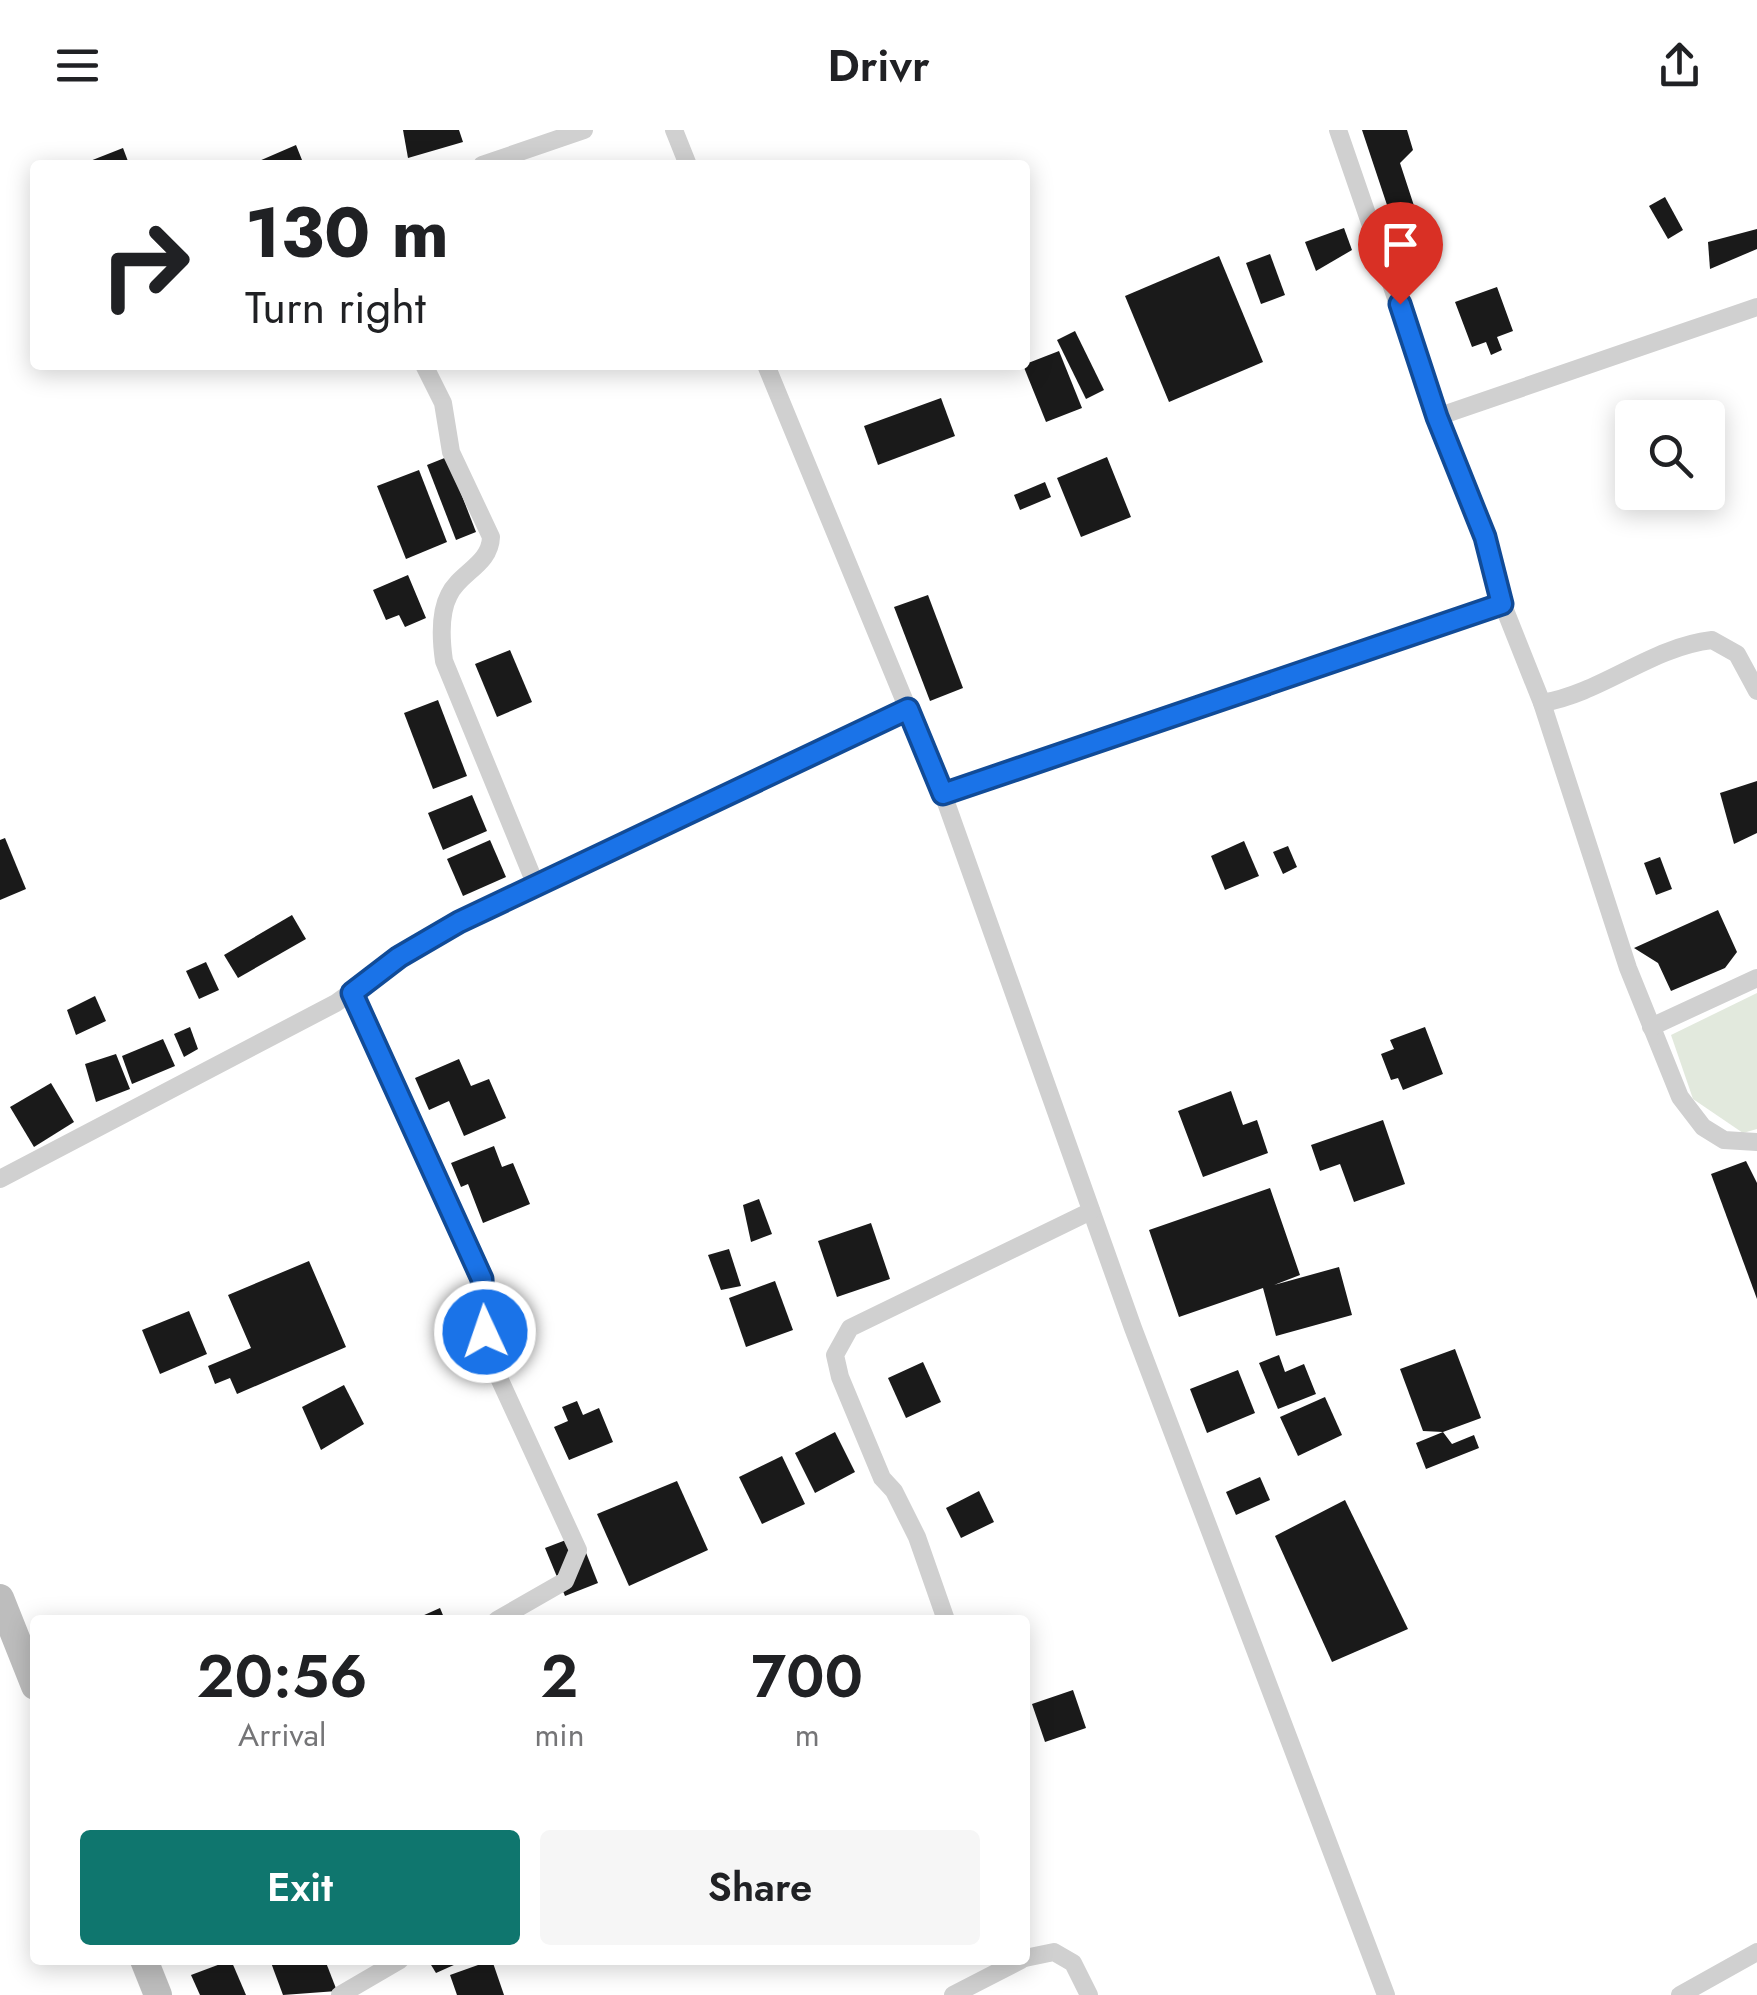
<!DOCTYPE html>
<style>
:root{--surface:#fff;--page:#f6f6f6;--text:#202124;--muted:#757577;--accent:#0f766e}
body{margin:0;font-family:Jost,sans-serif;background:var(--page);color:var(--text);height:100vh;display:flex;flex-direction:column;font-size:38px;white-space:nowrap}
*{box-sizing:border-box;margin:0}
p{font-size:32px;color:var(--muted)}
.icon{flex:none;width:55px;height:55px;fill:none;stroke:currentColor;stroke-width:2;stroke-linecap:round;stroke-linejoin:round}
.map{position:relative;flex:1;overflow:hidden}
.details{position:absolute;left:30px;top:1485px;width:1000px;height:350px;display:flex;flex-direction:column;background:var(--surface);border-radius:10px;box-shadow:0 5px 25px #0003}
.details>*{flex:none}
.hud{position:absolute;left:30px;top:30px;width:1000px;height:210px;border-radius:10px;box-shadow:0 5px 25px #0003;background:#fff;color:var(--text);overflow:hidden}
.tools{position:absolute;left:1615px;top:270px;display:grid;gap:20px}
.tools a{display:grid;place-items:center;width:110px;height:110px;border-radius:10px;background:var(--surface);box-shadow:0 5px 25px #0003;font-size:50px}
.pin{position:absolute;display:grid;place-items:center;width:85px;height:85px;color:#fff;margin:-102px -42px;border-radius:50% 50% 50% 0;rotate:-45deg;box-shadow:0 0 10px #0007}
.pin .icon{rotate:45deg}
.me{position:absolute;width:110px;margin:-55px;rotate:357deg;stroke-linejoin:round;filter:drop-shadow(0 0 8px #0008)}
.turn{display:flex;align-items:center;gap:35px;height:210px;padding:0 50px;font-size:45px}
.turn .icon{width:130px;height:130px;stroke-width:2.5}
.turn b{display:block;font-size:70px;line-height:85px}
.eta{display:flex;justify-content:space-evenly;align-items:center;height:170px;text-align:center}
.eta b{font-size:60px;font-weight:600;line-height:70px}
.cta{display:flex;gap:20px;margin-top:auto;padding:20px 50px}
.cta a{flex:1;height:115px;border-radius:10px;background:var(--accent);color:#fff;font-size:40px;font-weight:600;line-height:115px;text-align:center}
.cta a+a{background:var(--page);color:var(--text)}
header{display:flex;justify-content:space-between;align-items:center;height:130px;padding:0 50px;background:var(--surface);font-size:45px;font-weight:600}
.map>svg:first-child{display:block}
.green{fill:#e2e9dd}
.building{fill:#1a1a1a}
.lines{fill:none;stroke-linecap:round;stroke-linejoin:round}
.street{stroke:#d0d0d0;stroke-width:18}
.secondary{stroke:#bdbdbd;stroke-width:28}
.route-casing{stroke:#114b97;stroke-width:25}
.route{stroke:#1a73e8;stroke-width:18}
</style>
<header><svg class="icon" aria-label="menu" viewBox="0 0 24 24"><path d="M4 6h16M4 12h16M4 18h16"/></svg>Drivr<svg class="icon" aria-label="share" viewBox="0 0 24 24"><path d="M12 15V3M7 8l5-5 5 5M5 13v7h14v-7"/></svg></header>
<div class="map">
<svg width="1757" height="1865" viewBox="0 0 1757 1865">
<rect width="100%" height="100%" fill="#fff"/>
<!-- green -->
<path class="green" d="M 1757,863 L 1757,999 L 1743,1003 L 1693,969 L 1671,905 Z"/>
<!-- building -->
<g class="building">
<path d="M 403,0 L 459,0 L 463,12 L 408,28 Z"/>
<path d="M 1362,0 L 1407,0 L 1413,20 L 1400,33 L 1418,88 L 1394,96 Z"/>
<path d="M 296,15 L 304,35 L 261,35 L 259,31 Z"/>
<path d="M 123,18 L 129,34 L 91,35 L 90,31 Z"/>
<path d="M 1665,67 L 1683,100 L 1668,109 L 1649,76 Z"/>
<path d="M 1344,98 L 1352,120 L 1316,141 L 1305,112 Z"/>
<path d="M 1757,99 L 1757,119 L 1710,139 L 1708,112 Z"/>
<path d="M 1270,124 L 1285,165 L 1261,174 L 1246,133 Z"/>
<path d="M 1219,126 L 1263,232 L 1169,272 L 1125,166 Z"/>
<path d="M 1497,157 L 1513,201 L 1497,207 L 1502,220 L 1491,225 L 1486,212 L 1472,217 L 1455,172 Z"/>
<path d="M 1075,201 L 1104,260 L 1086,269 L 1057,210 Z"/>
<path d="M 1059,221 L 1082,278 L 1046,292 L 1023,235 Z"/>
<path d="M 941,268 L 955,306 L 878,335 L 864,296 Z"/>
<path d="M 447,327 L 476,402 L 456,410 L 427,335 Z"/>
<path d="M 1107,327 L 1131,387 L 1081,407 L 1057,348 Z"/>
<path d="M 419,340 L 447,412 L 406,429 L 377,356 Z"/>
<path d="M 1045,352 L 1051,367 L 1020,380 L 1014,365 Z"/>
<path d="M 408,445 L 426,488 L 405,497 L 399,485 L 386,490 L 373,460 Z"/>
<path d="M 928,465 L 963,558 L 930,571 L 894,477 Z"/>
<path d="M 510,520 L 532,572 L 497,587 L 475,534 Z"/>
<path d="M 438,570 L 467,646 L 433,659 L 404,583 Z"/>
<path d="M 1757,651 L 1757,703 L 1734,714 L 1720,663 Z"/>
<path d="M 472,665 L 487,701 L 443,720 L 428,683 Z"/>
<path d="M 5,708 L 26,759 L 0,770 L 0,710 Z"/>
<path d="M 490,710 L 506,747 L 463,766 L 447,729 Z"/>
<path d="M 1244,711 L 1259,746 L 1225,760 L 1211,726 Z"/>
<path d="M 1288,716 L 1297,737 L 1283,744 L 1273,722 Z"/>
<path d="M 1660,727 L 1672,759 L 1656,765 L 1644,733 Z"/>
<path d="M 1718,780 L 1737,822 L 1725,838 L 1671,861 L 1658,833 L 1634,818 Z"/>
<path d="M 292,785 L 306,809 L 238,848 L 224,825 Z"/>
<path d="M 206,832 L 219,860 L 199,869 L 186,841 Z"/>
<path d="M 95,866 L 106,891 L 76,905 L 67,880 Z"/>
<path d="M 190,897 L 198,919 L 184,927 L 174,904 Z"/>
<path d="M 1425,897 L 1443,944 L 1403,960 L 1398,948 L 1391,950 L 1381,924 L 1394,919 L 1390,910 Z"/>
<path d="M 163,909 L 175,936 L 132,954 L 122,926 Z"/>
<path d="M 116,924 L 130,959 L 96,972 L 85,934 Z"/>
<path d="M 459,929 L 471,956 L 489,949 L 506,988 L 464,1006 L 449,971 L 429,980 L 415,948 Z"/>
<path d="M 51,953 L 74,992 L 34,1017 L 10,977 Z"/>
<path d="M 1231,961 L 1243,995 L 1257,990 L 1268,1023 L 1203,1047 L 1178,981 Z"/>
<path d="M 1383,990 L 1405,1054 L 1354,1072 L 1340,1034 L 1320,1041 L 1311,1015 Z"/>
<path d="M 494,1016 L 502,1037 L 513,1033 L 530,1074 L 483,1093 L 468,1054 L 461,1057 L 451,1033 Z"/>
<path d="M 1746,1031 L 1757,1053 L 1757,1169 L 1711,1044 Z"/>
<path d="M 1270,1058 L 1300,1145 L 1274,1155 L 1339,1137 L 1352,1185 L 1276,1206 L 1263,1158 L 1179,1187 L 1149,1100 Z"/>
<path d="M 759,1069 L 772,1104 L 751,1112 L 743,1075 Z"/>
<path d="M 871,1093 L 890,1149 L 837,1167 L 818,1111 Z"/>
<path d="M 729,1119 L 741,1156 L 721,1160 L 708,1125 Z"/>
<path d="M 309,1131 L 346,1217 L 237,1264 L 230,1248 L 215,1254 L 208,1236 L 251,1218 L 228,1165 Z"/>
<path d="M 775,1151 L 793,1200 L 746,1217 L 729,1168 Z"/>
<path d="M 189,1181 L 207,1224 L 160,1244 L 142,1200 Z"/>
<path d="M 1455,1219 L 1481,1288 L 1443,1302 L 1423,1301 L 1400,1239 Z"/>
<path d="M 1279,1225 L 1285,1242 L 1304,1234 L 1316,1264 L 1278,1279 L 1259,1233 Z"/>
<path d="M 923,1232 L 941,1272 L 906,1288 L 888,1248 Z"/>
<path d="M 1238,1240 L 1255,1283 L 1207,1303 L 1190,1259 Z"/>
<path d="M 344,1255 L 364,1294 L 321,1320 L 302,1277 Z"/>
<path d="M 1325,1267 L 1342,1305 L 1298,1326 L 1280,1287 Z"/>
<path d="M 577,1271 L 583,1285 L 599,1278 L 613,1312 L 569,1330 L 554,1297 L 568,1291 L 562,1277 Z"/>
<path d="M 835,1302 L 855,1342 L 815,1363 L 795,1323 Z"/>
<path d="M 1443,1302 L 1452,1314 L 1474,1305 L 1479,1318 L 1426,1339 L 1416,1313 Z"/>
<path d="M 782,1326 L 805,1374 L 762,1394 L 739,1347 Z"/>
<path d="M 1260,1347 L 1270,1370 L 1236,1385 L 1226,1362 Z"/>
<path d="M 677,1351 L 708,1420 L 629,1456 L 597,1384 Z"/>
<path d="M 979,1361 L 994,1392 L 961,1408 L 946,1378 Z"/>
<path d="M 1345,1370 L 1408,1499 L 1332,1532 L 1275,1406 Z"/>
<path d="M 579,1405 L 598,1453 L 565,1466 L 545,1418 Z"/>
<path d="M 440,1478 L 445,1490 L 413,1490 Z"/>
<path d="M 1073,1560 L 1086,1598 L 1045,1612 L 1032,1574 Z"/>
<path d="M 231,1830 L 246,1865 L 200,1865 L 191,1845 Z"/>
<path d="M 270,1830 L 325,1830 L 337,1861 L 283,1865 Z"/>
<path d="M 428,1830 L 465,1830 L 436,1843 Z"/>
<path d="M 492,1830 L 504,1865 L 457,1865 L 450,1845 Z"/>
</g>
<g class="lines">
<!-- street -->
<g class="street">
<path d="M 674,0 L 688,35"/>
<path d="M 1338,0 L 1437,287 L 1485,407 L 1503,475 L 1542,573 L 1628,838 L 1680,967 L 1703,997 L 1724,1010 L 1757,1012"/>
<path d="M 482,35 L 584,0"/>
<path d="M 424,235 L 443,273 L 451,322 L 491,407 C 490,435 460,442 449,465 C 439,484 441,510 444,531 L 537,758"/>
<path d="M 766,235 L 943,664 L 1133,1198 L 1386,1865"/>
<path d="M 1437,287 L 1757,177"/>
<path d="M 1542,573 C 1602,563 1651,517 1712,510 L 1737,524 L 1757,561"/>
<path d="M 943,664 L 1503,475"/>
<path d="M 352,863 L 482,1149 L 488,1224 L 578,1420 L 565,1451 L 497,1490"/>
<path d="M 1651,897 L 1757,848"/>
<path d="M 0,1049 L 336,873 L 399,827 L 459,792 L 909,579"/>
<path d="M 946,1490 L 917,1407 L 894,1361 L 882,1348 L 840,1247 L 835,1225 L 850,1198 L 1091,1081"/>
<path d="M 1025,1828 L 1054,1822 L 1073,1833 L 1089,1865"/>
<path d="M 340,1865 L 400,1830"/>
<path d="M 953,1865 L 1021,1830"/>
<path d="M 1680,1865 L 1757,1822"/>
</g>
<!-- secondary -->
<g class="secondary">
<path d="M 0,1468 L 35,1556"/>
<path d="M 144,1830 L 158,1865"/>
</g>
</g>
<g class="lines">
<defs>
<path id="route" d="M 485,1202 L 482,1149 L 352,863 L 399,827 L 459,792 L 908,579 L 943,664 L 1502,474 L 1485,407 L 1437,287 L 1400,174"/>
</defs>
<!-- route casing -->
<use href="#route" class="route-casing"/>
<!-- route -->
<use href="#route" class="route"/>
</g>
</svg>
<div class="tools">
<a><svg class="icon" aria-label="search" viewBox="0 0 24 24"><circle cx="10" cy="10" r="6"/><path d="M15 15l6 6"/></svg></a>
</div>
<div class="pin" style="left:1400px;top:174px;background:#d93025"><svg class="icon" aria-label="arrive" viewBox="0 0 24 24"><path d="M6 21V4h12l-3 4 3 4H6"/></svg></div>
<svg class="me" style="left:485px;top:1202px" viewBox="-20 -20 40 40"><circle r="17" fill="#1a73e8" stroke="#fff" stroke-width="3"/><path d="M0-11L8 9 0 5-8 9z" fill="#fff"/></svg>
<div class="hud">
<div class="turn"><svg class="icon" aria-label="right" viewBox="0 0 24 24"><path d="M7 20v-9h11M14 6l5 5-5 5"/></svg><div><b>130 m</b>Turn right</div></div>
</div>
<section class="details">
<div class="eta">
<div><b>20:56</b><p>Arrival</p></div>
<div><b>2</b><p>min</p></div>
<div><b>700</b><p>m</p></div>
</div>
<div class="cta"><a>Exit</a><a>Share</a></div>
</section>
</div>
